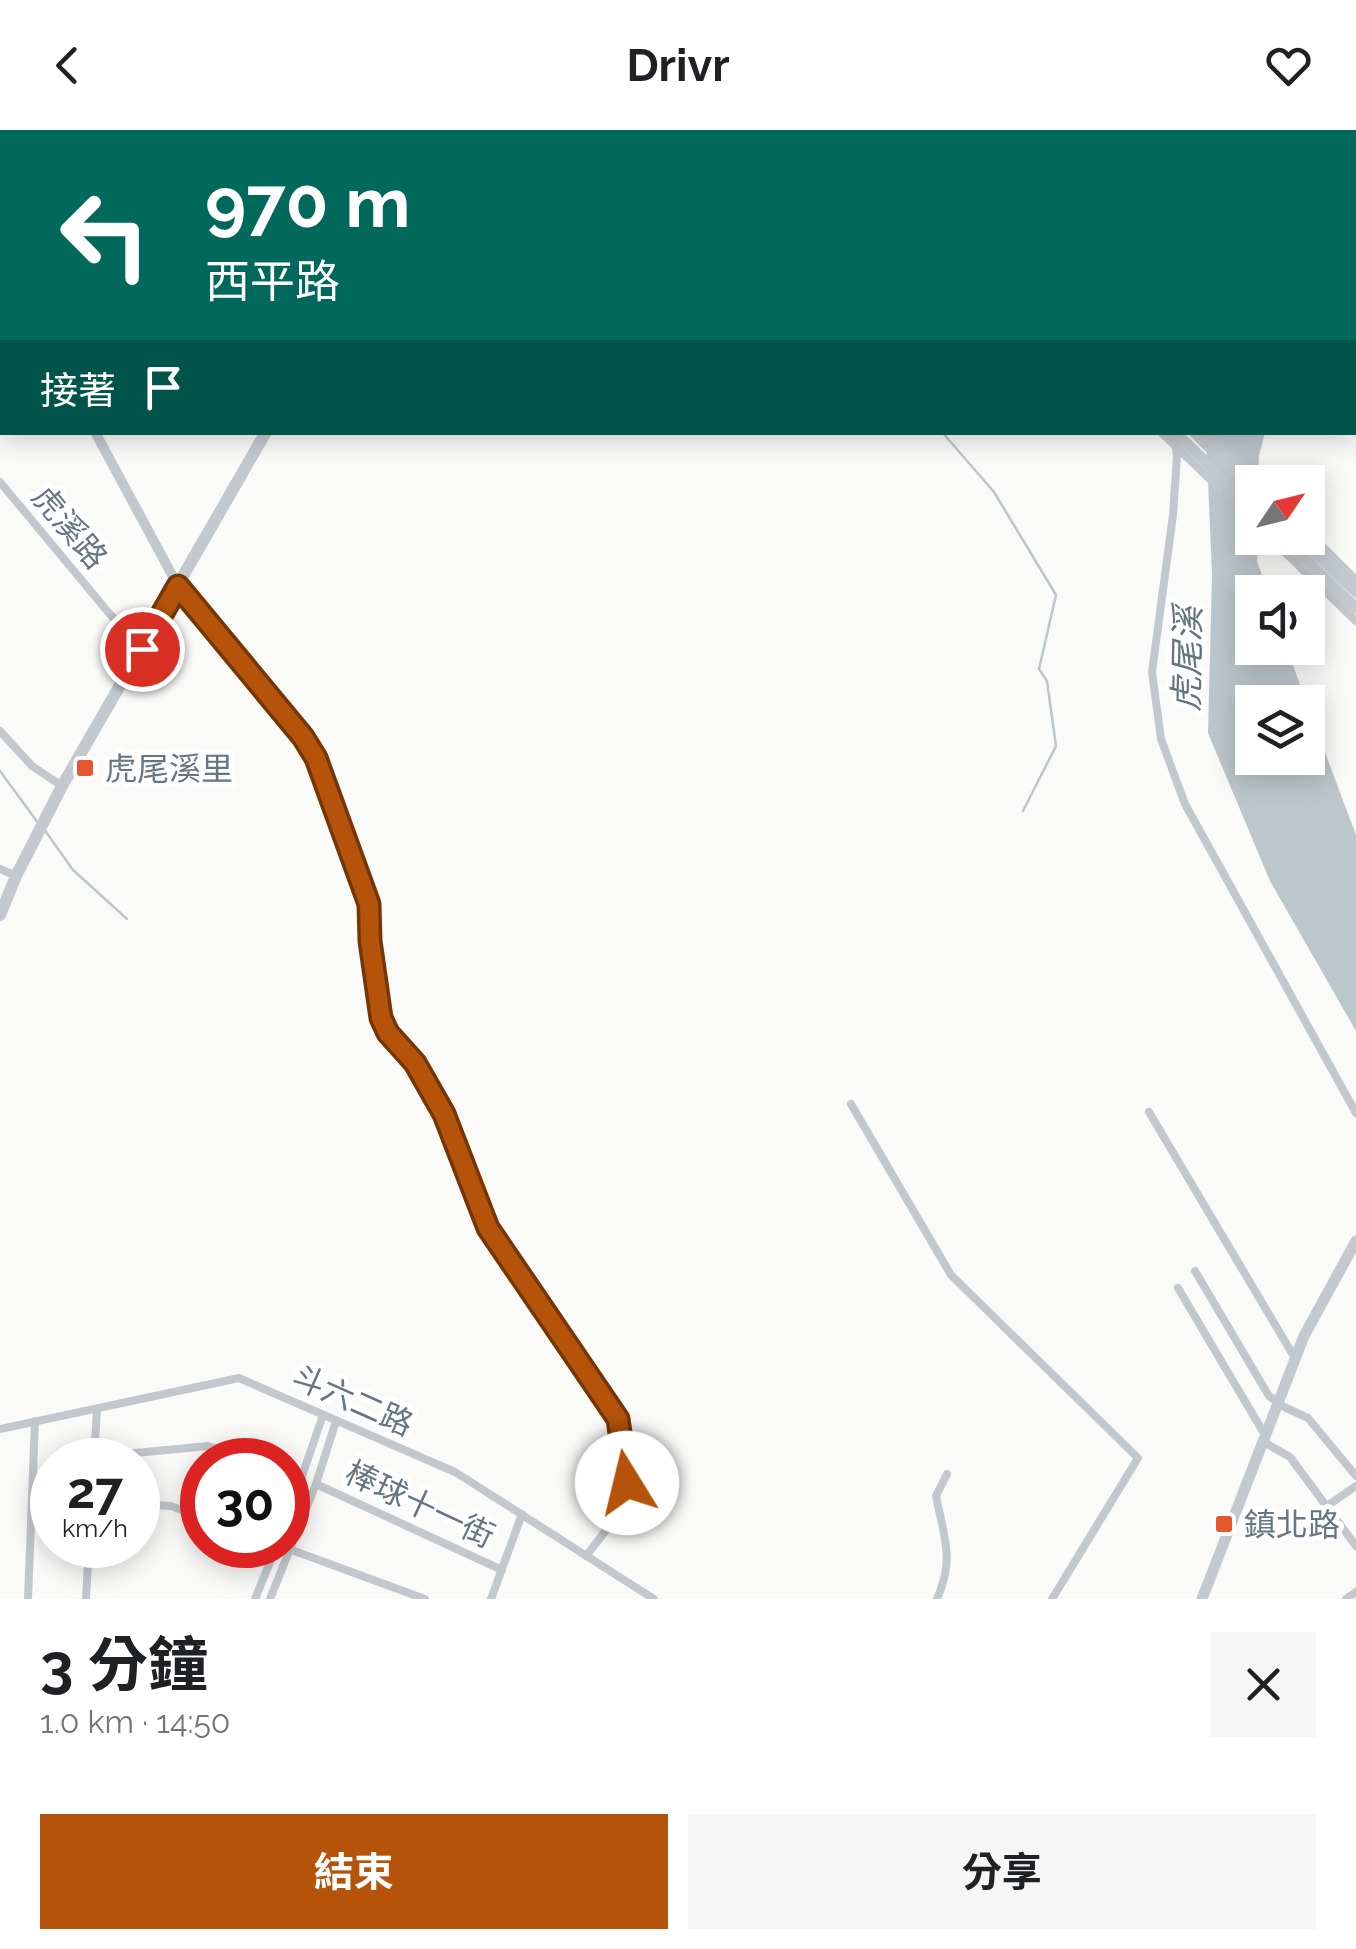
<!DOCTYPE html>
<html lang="zh-TW">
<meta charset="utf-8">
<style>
:root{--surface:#fff;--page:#f6f6f6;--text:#202124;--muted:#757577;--accent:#b45309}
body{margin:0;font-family:Raleway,"Noto Sans TC",sans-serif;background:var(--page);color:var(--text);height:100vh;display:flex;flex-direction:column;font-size:38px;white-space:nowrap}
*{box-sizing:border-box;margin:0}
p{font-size:32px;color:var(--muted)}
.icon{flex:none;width:55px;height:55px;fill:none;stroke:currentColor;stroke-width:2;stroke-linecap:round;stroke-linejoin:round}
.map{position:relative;height:1469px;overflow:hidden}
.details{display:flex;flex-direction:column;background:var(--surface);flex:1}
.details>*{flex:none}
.hud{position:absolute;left:0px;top:0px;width:1358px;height:305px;box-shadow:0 5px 25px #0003;background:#00695c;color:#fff;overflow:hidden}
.needle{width:65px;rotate:55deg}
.buttons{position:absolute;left:1235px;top:335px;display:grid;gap:20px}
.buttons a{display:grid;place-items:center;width:90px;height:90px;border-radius:0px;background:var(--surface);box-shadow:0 5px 25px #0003;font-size:50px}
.speed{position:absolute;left:30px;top:1308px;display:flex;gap:20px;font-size:50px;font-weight:700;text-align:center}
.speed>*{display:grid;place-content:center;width:130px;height:130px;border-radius:50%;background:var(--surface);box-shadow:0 5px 25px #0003;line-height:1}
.speed small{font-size:25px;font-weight:400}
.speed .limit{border:15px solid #d22;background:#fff;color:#111}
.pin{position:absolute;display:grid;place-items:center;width:85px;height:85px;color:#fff;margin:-42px;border:5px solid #fff;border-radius:50%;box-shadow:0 2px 10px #0007}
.me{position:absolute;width:110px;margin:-55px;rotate:351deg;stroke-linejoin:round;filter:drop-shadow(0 0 8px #0008)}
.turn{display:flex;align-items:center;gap:35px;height:210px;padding:0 40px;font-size:45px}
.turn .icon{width:130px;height:130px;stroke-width:2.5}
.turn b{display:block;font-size:70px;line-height:85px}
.then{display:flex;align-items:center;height:95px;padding:0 40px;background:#0003;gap:20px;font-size:38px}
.round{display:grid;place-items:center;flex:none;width:105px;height:105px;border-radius:0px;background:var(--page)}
.head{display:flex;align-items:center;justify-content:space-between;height:170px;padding:0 40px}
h1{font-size:60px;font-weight:700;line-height:75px}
.primary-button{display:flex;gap:20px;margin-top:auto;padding:20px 40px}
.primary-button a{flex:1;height:115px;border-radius:0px;background:var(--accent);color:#fff;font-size:40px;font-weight:700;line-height:115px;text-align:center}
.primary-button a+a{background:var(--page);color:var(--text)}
header{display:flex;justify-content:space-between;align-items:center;height:130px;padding:0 40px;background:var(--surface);font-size:45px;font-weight:700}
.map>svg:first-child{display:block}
.water{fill:#bbc7cb}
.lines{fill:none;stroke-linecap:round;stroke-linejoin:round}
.stream{stroke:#bbc7cb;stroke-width:2.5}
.minor{stroke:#c3c8cc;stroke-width:8}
.tertiary{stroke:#c3c8cc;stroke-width:10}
.secondary{stroke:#c3c9ce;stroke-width:11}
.primary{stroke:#c3c9ce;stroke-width:12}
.route-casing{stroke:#753606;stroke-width:25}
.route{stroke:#b45309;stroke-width:18}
.poi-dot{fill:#e4572e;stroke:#fff;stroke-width:4}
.labels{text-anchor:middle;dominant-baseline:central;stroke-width:10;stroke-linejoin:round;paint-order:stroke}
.street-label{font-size:32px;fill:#657683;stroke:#fff}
.poi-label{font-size:32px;fill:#657683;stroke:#fff;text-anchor:start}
.water-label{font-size:35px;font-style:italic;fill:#60757c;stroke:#fff}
</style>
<header><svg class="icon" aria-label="back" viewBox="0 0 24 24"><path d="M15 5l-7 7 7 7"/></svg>Drivr<svg class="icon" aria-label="heart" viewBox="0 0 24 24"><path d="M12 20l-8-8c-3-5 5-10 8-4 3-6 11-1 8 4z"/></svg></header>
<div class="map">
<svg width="1356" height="1469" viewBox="0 0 1356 1469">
<rect width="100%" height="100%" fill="#fafaf8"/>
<!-- water -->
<path class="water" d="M 1206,303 L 1265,303 L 1259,325 L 1258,352 L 1252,352 L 1252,408 L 1258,408 L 1257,431 L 1268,462 L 1252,462 L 1252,518 L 1287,518 L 1306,572 L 1252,572 L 1252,628 L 1308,628 L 1308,577 L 1356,705 L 1356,901 L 1270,751 L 1208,603 L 1212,445 Z"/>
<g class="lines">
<!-- stream -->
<g class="stream">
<path d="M 772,0 L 773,2"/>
<path d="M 942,302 L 994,362 L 1056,465 L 1039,539 L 1047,551 L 1056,616 L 1023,681"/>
<path d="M 0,641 L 38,693"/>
<path d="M 44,699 L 73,740 L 127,789"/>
</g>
<!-- minor -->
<g class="minor">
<path d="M 843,0 L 846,2"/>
<path d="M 889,0 L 891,2"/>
<path d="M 1026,0 L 1027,2"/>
<path d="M 0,216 L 2,214"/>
<path d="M 1161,302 L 1252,390"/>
<path d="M 1174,302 L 1177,326 L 1173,385 L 1152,542 L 1161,609 L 1185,674 L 1356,983"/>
<path d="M 1206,302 L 1257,352"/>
<path d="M 0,352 L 108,482 L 142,519"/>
<path d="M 1308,402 L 1356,450"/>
<path d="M 1270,408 L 1356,491"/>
<path d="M 178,456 L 303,607 L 316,628 L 369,775 L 370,811 L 381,888 L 388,903 L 415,933 L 444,984 L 488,1097 L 618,1289 L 629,1371 L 586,1426"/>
<path d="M 0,601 L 32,636 L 62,656"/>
<path d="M 0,739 L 16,746"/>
<path d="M 851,974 L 951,1145 L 1138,1328 L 1052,1469"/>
<path d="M 1149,982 L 1296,1230"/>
<path d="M 1195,1141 L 1269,1266 L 1282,1276 L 1308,1288 L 1356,1346"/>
<path d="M 1178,1158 L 1265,1305"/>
<path d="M 0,1299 L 239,1248 L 455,1342 L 654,1469"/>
<path d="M 1262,1311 L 1290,1327 L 1356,1416"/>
<path d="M 94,1327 L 208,1316 L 250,1330"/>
<path d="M 94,1330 L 97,1279"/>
<path d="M 288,1343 L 302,1348"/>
<path d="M 316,1354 L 502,1440"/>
<path d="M 138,1374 L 171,1376 L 202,1388"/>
<path d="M 1327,1376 L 1356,1356"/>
<path d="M 288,1387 L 323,1285"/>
<path d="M 278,1415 L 425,1469"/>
<path d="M 28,1469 L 35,1291"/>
<path d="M 86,1469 L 89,1415"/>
<path d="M 255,1469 L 277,1415"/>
<path d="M 270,1469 L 316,1354 L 336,1291"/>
<path d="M 491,1469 L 522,1384"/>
<path d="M 937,1469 C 955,1428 944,1407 936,1366 L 947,1344"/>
<path d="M 1346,1469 L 1356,1462"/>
</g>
<!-- tertiary -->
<g class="tertiary">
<path d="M 500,2 L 503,0"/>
<path d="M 0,173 L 2,176"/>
<path d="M 95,302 L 178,456"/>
</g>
<!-- secondary -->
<g class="secondary">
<path d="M 858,0 L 861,2"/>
<path d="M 876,0 L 878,2"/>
<path d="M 1175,302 L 1252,377"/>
<path d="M 1194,302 L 1252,360"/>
<path d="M 1284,408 L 1356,478"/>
<path d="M 1300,408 L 1356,462"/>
<path d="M 1202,1469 L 1304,1206 L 1356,1111"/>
</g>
<!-- primary -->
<g class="primary">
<path d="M 433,2 L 435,0"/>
<path d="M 0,785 L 16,746 L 62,656 L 266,302"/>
</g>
</g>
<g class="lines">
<defs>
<path id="route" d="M 142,519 L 178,456 L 303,607 L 316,628 L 369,774 L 370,811 L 381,888 L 388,903 L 415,933 L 444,984 L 488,1098 L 618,1289 L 627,1353"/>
</defs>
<!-- route casing -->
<use href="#route" class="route-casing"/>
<!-- route -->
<use href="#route" class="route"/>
</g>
<!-- markers -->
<g class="poi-dot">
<rect x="75" y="628" width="20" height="20" rx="5"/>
<rect x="1214" y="1384" width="20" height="20" rx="5"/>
</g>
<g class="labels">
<!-- street labels -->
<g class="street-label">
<text transform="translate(70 397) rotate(50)">虎溪路</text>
<text transform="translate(353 1270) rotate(24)">斗六二路</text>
<text transform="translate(420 1374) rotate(25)">棒球十一街</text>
</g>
<!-- poi labels -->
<g class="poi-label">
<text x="105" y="638">虎尾溪里</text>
<text x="1244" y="1394">鎮北路</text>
</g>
<!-- water labels -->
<g class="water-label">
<text transform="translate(1187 529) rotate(-89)">虎尾溪</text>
</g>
</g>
</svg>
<div class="buttons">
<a><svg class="needle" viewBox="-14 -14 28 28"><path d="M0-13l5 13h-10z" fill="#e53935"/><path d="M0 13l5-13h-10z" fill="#757577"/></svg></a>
<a><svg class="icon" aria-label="sound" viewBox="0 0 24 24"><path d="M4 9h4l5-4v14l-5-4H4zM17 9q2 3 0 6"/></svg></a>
<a><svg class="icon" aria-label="layers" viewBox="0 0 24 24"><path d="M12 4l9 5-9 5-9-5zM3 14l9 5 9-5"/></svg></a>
</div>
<div class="speed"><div>27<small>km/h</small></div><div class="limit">30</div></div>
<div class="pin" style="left:142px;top:519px;background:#d93025"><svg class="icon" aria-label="arrive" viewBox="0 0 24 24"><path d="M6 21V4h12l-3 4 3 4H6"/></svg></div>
<svg class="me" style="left:627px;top:1353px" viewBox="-20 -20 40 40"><circle r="19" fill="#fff"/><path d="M0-13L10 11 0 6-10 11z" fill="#b45309"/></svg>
<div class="hud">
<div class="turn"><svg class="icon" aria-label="left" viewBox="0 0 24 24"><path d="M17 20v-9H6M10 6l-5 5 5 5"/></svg><div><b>970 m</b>西平路</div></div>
<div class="then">接著<svg class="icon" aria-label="arrive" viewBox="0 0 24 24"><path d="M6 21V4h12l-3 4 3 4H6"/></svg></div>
</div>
</div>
<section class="details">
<div class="head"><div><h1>3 分鐘</h1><p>1.0 km · 14:50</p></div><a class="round"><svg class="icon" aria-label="close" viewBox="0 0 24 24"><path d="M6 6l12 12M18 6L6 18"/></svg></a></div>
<div class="primary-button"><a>結束</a><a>分享</a></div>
</section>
